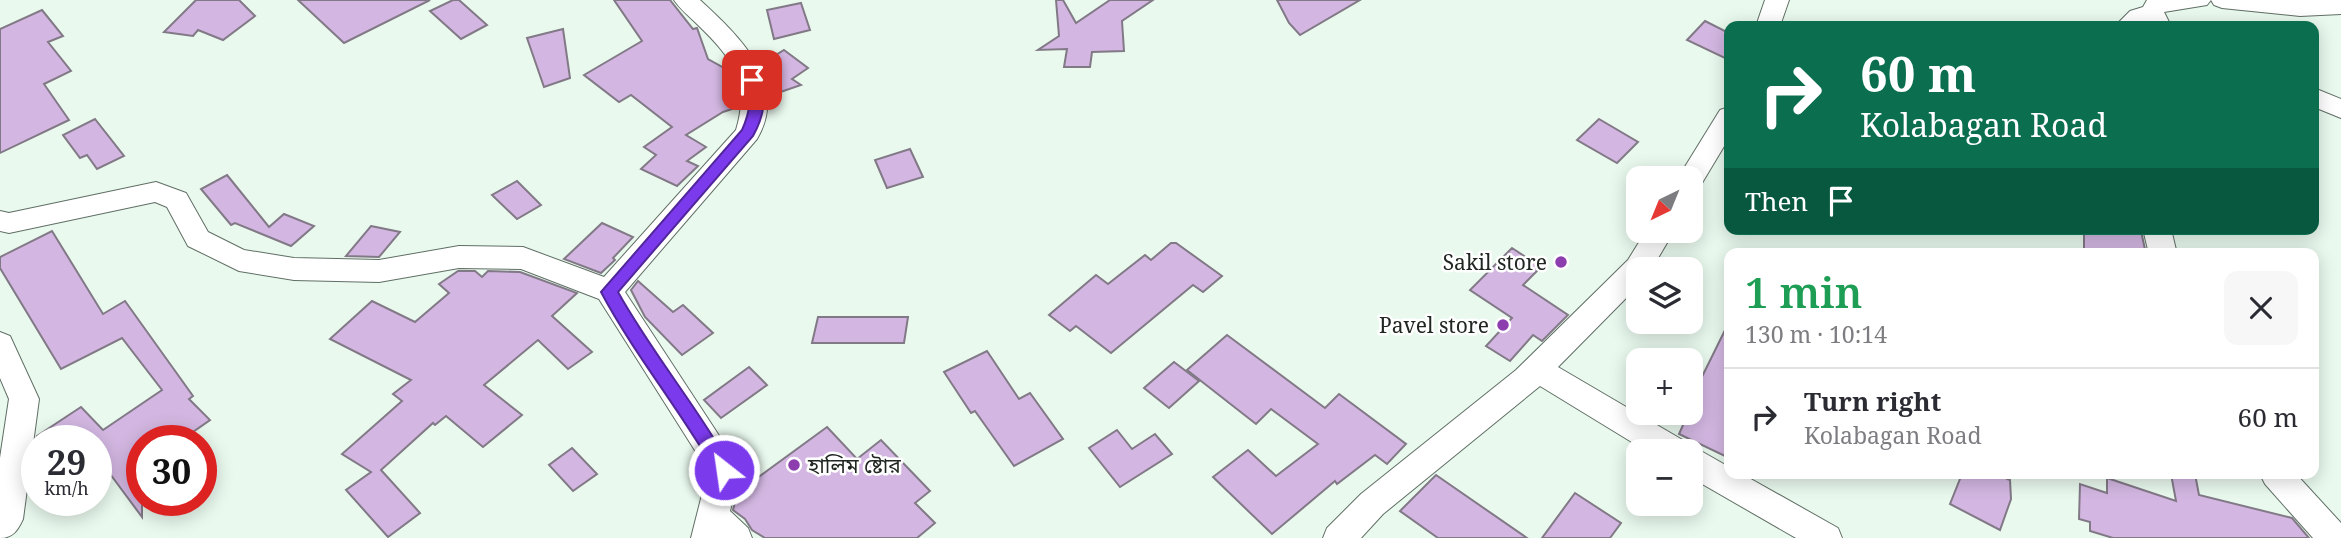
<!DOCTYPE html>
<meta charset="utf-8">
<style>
:root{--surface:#fff;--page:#f7f7f7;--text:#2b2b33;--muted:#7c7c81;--line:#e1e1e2}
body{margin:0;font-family:"Noto Serif","Noto Sans Bengali",serif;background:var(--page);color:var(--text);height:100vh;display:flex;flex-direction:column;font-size:26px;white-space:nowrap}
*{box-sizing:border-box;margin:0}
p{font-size:23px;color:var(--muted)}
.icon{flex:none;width:38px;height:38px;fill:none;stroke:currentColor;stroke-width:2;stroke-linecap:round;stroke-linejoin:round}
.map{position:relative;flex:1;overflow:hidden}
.side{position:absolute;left:1724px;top:248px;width:595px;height:231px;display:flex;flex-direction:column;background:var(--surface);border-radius:14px;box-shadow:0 4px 18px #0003}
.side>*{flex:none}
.hud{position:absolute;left:1724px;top:21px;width:595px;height:214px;border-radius:14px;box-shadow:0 4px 18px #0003;background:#0b6e4f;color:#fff;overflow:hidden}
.needle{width:46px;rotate:223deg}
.buttons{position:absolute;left:1626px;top:166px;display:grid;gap:14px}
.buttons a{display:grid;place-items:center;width:77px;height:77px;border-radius:14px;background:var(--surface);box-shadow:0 4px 18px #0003;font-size:35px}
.speed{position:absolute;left:21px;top:425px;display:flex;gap:14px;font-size:35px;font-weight:700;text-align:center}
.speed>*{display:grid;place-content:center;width:91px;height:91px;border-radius:50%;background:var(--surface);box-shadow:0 4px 18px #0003;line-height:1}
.speed small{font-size:18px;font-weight:400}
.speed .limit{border:10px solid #d22;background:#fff;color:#111}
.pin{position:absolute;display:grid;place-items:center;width:60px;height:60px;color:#fff;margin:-30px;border-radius:14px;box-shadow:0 4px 10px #0006}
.me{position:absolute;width:77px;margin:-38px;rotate:330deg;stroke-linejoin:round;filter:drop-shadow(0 0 5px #0008)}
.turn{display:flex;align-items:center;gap:24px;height:147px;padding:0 21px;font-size:32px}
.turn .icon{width:91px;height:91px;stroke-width:2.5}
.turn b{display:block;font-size:49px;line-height:60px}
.then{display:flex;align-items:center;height:66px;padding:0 21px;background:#0003;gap:14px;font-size:26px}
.round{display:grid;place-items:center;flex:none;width:74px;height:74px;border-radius:14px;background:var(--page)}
.headline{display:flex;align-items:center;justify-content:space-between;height:119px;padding:0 21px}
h1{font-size:42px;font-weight:600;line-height:52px;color:#1e9e55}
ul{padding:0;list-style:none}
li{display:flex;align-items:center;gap:21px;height:98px;padding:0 21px;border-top:2px solid var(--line)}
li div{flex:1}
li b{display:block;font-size:26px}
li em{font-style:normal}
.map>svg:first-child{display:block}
.building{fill:#d3b7e2;stroke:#827986;stroke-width:2}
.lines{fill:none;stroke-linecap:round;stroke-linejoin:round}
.street-casing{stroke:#606f65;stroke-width:2}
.street{fill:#fff;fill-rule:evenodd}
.route{fill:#7c3aed;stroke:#51269a;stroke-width:2}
.poi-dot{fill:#8d3eae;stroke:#fff;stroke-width:2.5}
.labels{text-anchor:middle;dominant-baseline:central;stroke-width:5;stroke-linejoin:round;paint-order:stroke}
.poi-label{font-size:21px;fill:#202622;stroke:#fff;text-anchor:end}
</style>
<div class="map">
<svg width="2341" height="538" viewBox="0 0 2341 538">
<rect width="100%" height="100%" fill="#e9f9ee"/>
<!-- building -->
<g class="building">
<path d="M 196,0 L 239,0 L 255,16 L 223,40 L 198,30 L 193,36 L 164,32 Z"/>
<path d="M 298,0 L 430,0 L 344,43 Z"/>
<path d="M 453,0 L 459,0 L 487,25 L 461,39 L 430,11 Z"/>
<path d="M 614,0 L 670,0 L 693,29 L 697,28 L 708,59 L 733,73 L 737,84 L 738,107 L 723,112 L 686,135 L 706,147 L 687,161 L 698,166 L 677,186 L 641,169 L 656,155 L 644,147 L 672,127 L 631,95 L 619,102 L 584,75 L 642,41 Z"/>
<path d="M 1056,0 L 1063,0 L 1076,23 L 1110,0 L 1153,0 L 1122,21 L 1124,51 L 1092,52 L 1090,67 L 1064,67 L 1067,49 L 1038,50 L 1059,36 Z"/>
<path d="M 1277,0 L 1360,0 L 1300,35 L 1289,23 Z"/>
<path d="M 801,3 L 810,30 L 774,39 L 767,10 Z"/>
<path d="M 42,10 L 63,36 L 48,42 L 71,71 L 44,84 L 69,120 L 0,153 L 0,29 Z"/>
<path d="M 1705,21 L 1729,33 L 1729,60 L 1687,40 Z"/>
<path d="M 563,29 L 570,78 L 544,87 L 527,38 Z"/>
<path d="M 784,50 L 808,68 L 792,79 L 801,85 L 769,96 L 760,65 Z"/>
<path d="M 95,119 L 124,156 L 97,169 L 87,155 L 80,158 L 63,135 Z"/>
<path d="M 1599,119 L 1638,142 L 1617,163 L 1577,140 Z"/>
<path d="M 910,149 L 923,177 L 887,188 L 875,160 Z"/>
<path d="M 227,175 L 269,227 L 284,214 L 314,226 L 291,246 L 235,223 L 231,225 L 201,189 Z"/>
<path d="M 517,181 L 541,205 L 517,219 L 492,195 Z"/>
<path d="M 602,223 L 633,237 L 613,258 L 615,260 L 601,273 L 564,259 Z"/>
<path d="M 371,226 L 400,232 L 379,257 L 346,256 Z"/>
<path d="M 2084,229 L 2141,231 L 2146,254 L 2084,254 Z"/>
<path d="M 52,231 L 103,314 L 125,301 L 193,396 L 189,399 L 210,420 L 180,441 L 142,441 L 142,517 L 96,455 L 96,441 L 36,441 L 37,436 L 81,407 L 103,430 L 162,390 L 122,338 L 61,369 L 0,268 L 0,257 Z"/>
<path d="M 1171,243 L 1176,243 L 1222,276 L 1203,292 L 1193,285 L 1111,353 L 1076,326 L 1070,331 L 1049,315 L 1096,275 L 1108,284 L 1145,255 L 1151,260 Z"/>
<path d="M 1512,248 L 1541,267 L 1523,285 L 1568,315 L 1542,341 L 1533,335 L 1510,361 L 1486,346 L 1512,318 L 1470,290 Z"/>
<path d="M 458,271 L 475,271 L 482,277 L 488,271 L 520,272 L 577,293 L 552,316 L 592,352 L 568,369 L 538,340 L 484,385 L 522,415 L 483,447 L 446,416 L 435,425 L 433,423 L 381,470 L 420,513 L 388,537 L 346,490 L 371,472 L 342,454 L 402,401 L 393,394 L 411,380 L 330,339 L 372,301 L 415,322 L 449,293 L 439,284 Z"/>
<path d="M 638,281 L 673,312 L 683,305 L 713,333 L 682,355 L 645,317 L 631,290 Z"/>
<path d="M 818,317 L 908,317 L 904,343 L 812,343 Z"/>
<path d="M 1729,322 L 1729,458 L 1679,434 L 1688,414 L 1686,413 L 1690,413 L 1690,401 Z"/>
<path d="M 1227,335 L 1325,408 L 1339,394 L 1406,444 L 1387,464 L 1375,455 L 1337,484 L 1335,481 L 1272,534 L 1213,477 L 1248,450 L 1276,476 L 1318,444 L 1271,409 L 1256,424 L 1187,370 Z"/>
<path d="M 987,351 L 1019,399 L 1030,393 L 1063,439 L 1014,466 L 975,411 L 971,413 L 944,372 Z"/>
<path d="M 1174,362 L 1199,381 L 1169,408 L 1144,388 Z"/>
<path d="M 749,367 L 767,385 L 721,418 L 704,400 Z"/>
<path d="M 827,427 L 857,459 L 881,440 L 930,491 L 915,503 L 935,523 L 917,538 L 765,538 L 752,530 L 745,519 L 733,510 L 736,498 L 749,484 Z"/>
<path d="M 1117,430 L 1132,449 L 1155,434 L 1172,454 L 1120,487 L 1089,448 Z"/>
<path d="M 572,448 L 597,474 L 573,491 L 549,465 Z"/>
<path d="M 1962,474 L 2006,474 L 2007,479 L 2010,480 L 2011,499 L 2000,530 L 1950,504 Z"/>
<path d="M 2171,474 L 2195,474 L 2199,495 L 2292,518 L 2309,538 L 2113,538 L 2090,531 L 2090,522 L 2079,519 L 2080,484 L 2107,493 L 2107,478 L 2176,501 Z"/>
<path d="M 1436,475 L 1527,538 L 1438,538 L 1400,511 Z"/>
<path d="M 1575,493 L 1621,523 L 1610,538 L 1542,538 Z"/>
</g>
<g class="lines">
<defs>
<g id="street">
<path d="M 674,0 L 700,0 C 738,35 790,83 757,139 L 625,292 L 735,460 L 740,470 L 730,511 L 748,528 L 752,538 L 691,538 L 708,471 L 599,299 L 521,269 L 459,268 L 379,282 L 294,280 L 239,271 L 188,246 L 167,207 L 155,202 L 9,233 L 0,231 L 0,211 L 9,213 L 156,182 L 186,193 L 208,232 L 244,250 L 294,258 L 379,260 L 459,246 L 523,247 L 604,277 L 736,130 C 751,81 731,57 697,24 C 689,16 680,9 674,0 Z"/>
<path d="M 1765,0 L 1789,0 L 1780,26 L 1756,26 Z"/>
<path d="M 2147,0 L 2341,0 L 2341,14 L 2300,16 L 2222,8 L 2214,5 L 2211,0 L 2207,5 L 2164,12 L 2171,26 L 2147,26 L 2145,23 L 2141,26 L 2115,26 L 2130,11 L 2143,7 Z"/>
<path d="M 2314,88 L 2341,99 L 2341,118 L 2314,107 Z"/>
<path d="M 1729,107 L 1729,138 L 1699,188 L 1690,191 L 1690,178 L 1678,178 L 1720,110 Z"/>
<path d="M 2143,229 L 2171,229 L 2177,254 L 2149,254 Z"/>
<path d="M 1646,231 L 1674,231 L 1651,270 L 1638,270 L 1638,286 L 1558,367 L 1686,442 L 1689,448 L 1701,451 L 1729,467 L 1729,474 L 1742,474 L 1838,528 L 1842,538 L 1796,538 L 1690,477 L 1690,452 L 1648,452 L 1540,386 L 1383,514 L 1361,538 L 1323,538 L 1327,528 L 1361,494 L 1516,370 L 1628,260 Z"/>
<path d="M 0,332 L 10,336 L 39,399 L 23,519 C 18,530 13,538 0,538 L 0,458 L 9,399 L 0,378 Z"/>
<path d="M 2260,474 L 2296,474 L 2341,523 L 2341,538 L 2313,538 L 2265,484 Z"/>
</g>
</defs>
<!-- street casing -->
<use href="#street" class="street-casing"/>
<!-- street -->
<use href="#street" class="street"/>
</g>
<!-- route -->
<path class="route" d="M 752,75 L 757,76 C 768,97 764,116 753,136 L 618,292 C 652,353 696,405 730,465 L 733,470 L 730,476 L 724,478 L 718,476 C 682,412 635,356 601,292 L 742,130 C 750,112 752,99 745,80 Z"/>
<!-- markers -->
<g class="poi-dot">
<circle cx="1561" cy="262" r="7"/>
<circle cx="1503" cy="325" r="7"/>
<circle cx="794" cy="465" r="7"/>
</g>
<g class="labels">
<!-- poi labels -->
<g class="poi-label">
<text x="1547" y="262">Sakil store</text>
<text x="1489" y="325">Pavel store</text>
<text x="808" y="465" text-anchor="start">হালিম ষ্টোর</text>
</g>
</g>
</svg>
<div class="buttons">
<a><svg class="needle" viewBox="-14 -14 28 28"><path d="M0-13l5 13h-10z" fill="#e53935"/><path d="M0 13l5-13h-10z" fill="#7c7c81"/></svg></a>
<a><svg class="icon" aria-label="layers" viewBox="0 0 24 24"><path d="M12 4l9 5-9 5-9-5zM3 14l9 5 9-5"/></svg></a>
<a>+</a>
<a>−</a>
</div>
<div class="speed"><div>29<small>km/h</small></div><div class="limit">30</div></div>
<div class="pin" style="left:752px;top:80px;background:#d93025"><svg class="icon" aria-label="arrive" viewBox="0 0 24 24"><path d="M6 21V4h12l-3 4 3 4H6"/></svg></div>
<svg class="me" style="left:724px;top:470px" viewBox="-20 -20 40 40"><circle r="17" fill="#7c3aed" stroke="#fff" stroke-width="3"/><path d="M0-11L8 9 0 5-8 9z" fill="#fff"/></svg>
<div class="hud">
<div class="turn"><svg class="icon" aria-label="right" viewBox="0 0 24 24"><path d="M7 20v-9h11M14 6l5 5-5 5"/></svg><div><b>60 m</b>Kolabagan Road</div></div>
<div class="then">Then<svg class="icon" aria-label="arrive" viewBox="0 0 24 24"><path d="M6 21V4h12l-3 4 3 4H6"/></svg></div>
</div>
<section class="side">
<div class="headline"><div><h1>1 min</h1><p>130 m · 10:14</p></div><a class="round"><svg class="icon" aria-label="close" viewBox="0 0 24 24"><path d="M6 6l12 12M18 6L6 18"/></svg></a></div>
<ul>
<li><svg class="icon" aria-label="right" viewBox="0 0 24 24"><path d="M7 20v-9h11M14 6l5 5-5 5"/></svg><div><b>Turn right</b><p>Kolabagan Road</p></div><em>60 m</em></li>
</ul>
</section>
</div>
